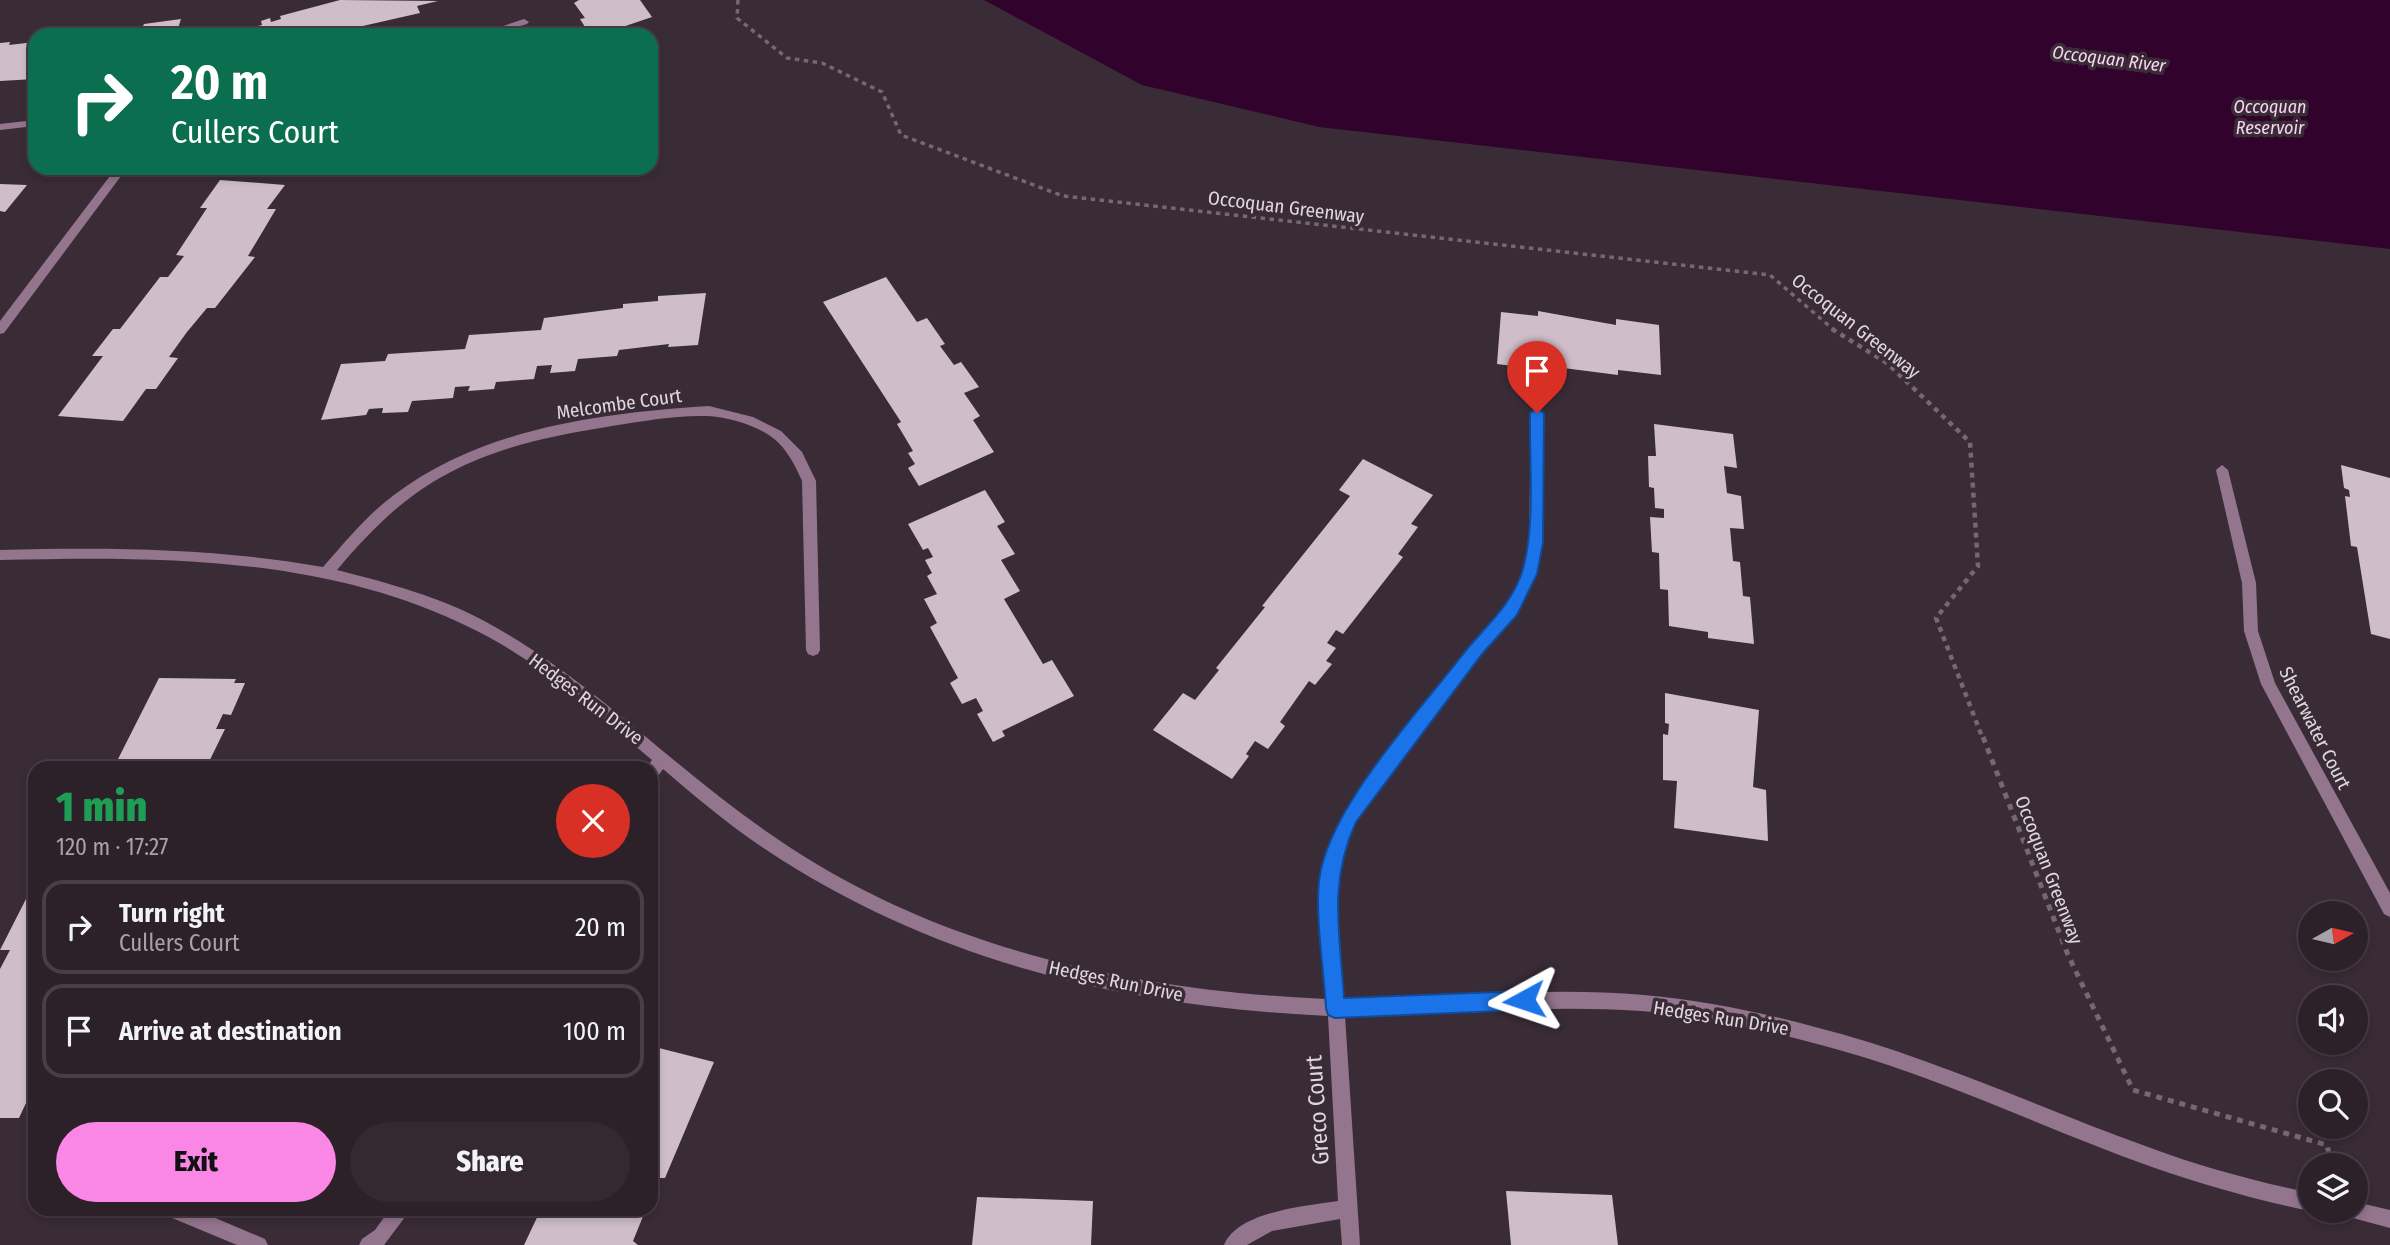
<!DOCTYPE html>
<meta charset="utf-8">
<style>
:root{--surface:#2c2129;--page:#342931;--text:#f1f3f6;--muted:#a6a3a8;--line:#483e46;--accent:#fa87e6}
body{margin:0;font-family:"Fira Sans Condensed",sans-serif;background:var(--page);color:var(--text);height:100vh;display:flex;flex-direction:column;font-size:26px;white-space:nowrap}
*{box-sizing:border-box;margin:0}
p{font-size:23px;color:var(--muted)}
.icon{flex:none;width:38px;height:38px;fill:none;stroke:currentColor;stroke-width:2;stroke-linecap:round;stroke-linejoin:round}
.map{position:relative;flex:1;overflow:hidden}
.sheet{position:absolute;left:28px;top:761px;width:630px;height:455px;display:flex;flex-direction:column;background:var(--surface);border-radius:21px;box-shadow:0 4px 10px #0003,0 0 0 2px var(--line)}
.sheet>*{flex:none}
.hud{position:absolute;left:28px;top:28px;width:630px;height:147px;border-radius:21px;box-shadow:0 4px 10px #0003,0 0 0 2px var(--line);background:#0b6e4f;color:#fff;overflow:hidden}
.needle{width:46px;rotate:82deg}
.buttons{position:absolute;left:2298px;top:901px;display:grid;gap:14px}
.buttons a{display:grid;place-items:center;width:70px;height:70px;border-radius:50%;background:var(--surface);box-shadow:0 4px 10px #0003,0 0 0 2px var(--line);font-size:35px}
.pin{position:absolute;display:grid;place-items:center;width:60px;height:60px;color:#fff;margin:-72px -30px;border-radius:50% 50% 50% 0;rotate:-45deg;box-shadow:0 0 7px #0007}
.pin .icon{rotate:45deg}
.me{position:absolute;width:77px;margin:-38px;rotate:265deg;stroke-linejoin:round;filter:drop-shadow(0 0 5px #0008)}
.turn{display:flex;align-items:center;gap:24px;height:147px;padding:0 28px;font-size:32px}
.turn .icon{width:91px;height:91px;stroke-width:2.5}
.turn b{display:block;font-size:49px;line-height:60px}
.round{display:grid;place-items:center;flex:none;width:74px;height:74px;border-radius:37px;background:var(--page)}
.head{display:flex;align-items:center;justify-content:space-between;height:119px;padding:0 28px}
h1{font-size:42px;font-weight:800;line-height:52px;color:#1e9e55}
.action{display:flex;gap:14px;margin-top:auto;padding:14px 28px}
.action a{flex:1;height:80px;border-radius:42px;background:var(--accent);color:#111;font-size:28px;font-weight:800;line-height:80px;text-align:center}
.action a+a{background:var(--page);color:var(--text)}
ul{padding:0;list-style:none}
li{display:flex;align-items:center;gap:21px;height:94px;margin:0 14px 10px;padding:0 14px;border:4px solid var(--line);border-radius:21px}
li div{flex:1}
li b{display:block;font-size:26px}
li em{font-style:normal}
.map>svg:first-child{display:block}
.water{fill:#31022b}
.building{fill:#cfbdca}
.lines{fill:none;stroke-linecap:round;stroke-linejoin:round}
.path-far2{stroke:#746871;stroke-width:3.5;stroke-dasharray:4.5 4.5;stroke-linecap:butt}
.path-far1{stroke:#746871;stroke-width:4.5;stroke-dasharray:5 5;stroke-linecap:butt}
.path{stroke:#746871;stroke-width:5;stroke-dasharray:6 6;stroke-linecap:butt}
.minor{fill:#94758e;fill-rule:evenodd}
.route{fill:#1a73e8;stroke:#114b97;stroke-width:2}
.labels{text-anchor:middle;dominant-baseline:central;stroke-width:7;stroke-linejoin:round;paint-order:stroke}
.far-water-label{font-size:18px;font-style:italic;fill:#fad4f1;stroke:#3a2c37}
.street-label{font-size:19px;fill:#e0d7de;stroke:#3a2c37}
.near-street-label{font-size:23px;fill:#e0d7de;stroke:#3a2c37}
</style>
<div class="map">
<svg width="2390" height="1245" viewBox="0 0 2390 1245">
<rect width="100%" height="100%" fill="#3a2c37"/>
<!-- water -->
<path class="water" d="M 984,0 L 2390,0 L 2390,249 L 1319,127 L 1142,85 Z"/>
<!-- building -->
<g class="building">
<path d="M 340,0 L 438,1 L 417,6 L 420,13 L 354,28 L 356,32 L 344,35 L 247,35 L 245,29 L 262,25 L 261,21 L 270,18 L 271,22 L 281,19 L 280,16 Z"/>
<path d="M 579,0 L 640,0 L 652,17 L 599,35 L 590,35 L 580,19 L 585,18 L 574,3 Z"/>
<path d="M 181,19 L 176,35 L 100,35 L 142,28 L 144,24 Z"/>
<path d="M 10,42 L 9,45 L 35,42 L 35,79 L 0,81 L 0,43 Z"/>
<path d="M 220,180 L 285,185 L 267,209 L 276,209 L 248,256 L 255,257 L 215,308 L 207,308 L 187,332 L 169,357 L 178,358 L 156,389 L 146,389 L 123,421 L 58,416 L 103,356 L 92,356 L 113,329 L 120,329 L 160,277 L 168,277 L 184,256 L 176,255 L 207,208 L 200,208 Z"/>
<path d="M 0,184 L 27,185 L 5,212 L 0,211 Z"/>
<path d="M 886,277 L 917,322 L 927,318 L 945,344 L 940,346 L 954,365 L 961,362 L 979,387 L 964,393 L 980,416 L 973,420 L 994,452 L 919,486 L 908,468 L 915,464 L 908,453 L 913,451 L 897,424 L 901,422 L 823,302 Z"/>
<path d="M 706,293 L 698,345 L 668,347 L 669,344 L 619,350 L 617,356 L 578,359 L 575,371 L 550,373 L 552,365 L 537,366 L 534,379 L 496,382 L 494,389 L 468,391 L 470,386 L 455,387 L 453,398 L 412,401 L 408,412 L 382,413 L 383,408 L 369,409 L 366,415 L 321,420 L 341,364 L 385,361 L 388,354 L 465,349 L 469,335 L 541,330 L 544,318 L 623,308 L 623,304 L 658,301 L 658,296 Z"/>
<path d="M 1538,311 L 1616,325 L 1616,319 L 1659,325 L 1661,375 L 1618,370 L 1618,375 L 1540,365 L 1528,368 L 1497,364 L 1501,312 L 1538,316 Z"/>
<path d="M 1654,424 L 1733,434 L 1737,468 L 1724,466 L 1727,493 L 1741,496 L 1744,529 L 1730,528 L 1733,561 L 1740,562 L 1743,596 L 1750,597 L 1754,644 L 1708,638 L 1708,632 L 1669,626 L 1668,590 L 1660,589 L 1659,553 L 1652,552 L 1650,517 L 1664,518 L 1664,509 L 1655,508 L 1654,488 L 1649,487 L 1648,456 L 1656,456 Z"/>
<path d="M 1363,459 L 1433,495 L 1411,524 L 1418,527 L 1398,554 L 1403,557 L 1343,634 L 1336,630 L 1327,643 L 1336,648 L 1326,661 L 1332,664 L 1315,685 L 1309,681 L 1280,722 L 1285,726 L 1268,749 L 1255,741 L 1246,754 L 1249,756 L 1232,779 L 1153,730 L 1183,693 L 1195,700 L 1219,670 L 1216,668 L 1265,607 L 1262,606 L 1350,496 L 1339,490 Z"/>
<path d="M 2341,465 L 2390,478 L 2390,639 L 2371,634 L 2357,547 L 2351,546 L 2345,496 L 2350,497 L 2349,490 L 2344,488 Z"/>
<path d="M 985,490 L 1005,522 L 997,526 L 1015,554 L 1001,560 L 1020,591 L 1004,599 L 1043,664 L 1052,660 L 1074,696 L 1002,731 L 1005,736 L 993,742 L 977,714 L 983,711 L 976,698 L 962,704 L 950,683 L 958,678 L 930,627 L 937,623 L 924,599 L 937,594 L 927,576 L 932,573 L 925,560 L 933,557 L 928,548 L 923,550 L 908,524 Z"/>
<path d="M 159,678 L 236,679 L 234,683 L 245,683 L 231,715 L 223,714 L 216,729 L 225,729 L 206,768 L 106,768 L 107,765 L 115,765 Z"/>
<path d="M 1665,693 L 1759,710 L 1753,787 L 1766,790 L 1768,841 L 1674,828 L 1677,781 L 1663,780 L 1663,734 L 1668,735 L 1669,724 L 1665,723 Z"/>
<path d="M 26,899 L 35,899 L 35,1069 L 32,1075 L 35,1075 L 35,1084 L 19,1118 L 0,1118 L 0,969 L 10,950 L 0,950 Z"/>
<path d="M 651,1046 L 714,1062 L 665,1178 L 660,1178 L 651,1198 Z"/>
<path d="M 1506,1191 L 1612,1195 L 1618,1245 L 1511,1245 Z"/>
<path d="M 977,1197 L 1093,1201 L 1091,1245 L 972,1245 Z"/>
<path d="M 541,1209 L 646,1209 L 633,1241 L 638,1245 L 524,1245 Z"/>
</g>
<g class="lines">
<!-- path-far2 -->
<path class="path-far2" d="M 738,0 L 737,18 L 787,58 L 822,63 L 882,92 L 901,135 L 1063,196 L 1770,275 L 1834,330"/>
<!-- path-far1 -->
<path class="path-far1" d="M 1832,329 L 1887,363 L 1970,442 L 1978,566 L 1936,618 L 1983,739"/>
<!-- path -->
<path class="path" d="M 1983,737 L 2068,955 L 2133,1090 L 2327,1145 L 2332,1166"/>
<!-- minor -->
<g class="minor">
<path d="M 524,19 L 529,22 L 527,24 L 491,35 L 476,35 Z"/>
<path d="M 35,120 L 35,126 L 0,130 L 0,124 Z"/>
<path d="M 116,168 L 127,168 L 4,333 L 0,334 L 0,321 Z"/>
<path d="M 709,406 L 753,417 L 781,431 L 802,452 L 816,481 L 820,650 L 818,654 L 813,656 L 808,654 L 806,650 L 802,481 C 795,465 787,449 773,438 C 756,425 728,417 707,416 C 676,415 643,421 612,426 C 556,435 499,446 449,473 C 404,496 369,532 337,570 C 388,583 441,597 488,623 C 594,681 676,771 776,838 C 937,949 1134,991 1327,999 L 1320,882 L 1328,847 L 1345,811 L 1471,645 L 1506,606 L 1523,574 L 1529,543 L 1531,413 L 1537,408 L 1541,410 L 1543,413 L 1543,543 L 1537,574 L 1516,614 L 1481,653 L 1355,821 L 1344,847 L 1336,882 L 1344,1000 C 1443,998 1544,986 1644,995 C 1702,1000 1759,1012 1815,1027 C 1930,1056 2037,1107 2148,1147 C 2201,1167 2255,1181 2310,1193 L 2310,1211 C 2256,1200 2204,1185 2152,1167 C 2047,1130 1947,1080 1839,1050 C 1775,1032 1708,1016 1641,1011 C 1543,1004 1443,1015 1345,1016 L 1360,1245 L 1342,1245 L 1340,1219 L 1272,1231 L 1247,1245 L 1224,1245 C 1238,1211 1307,1206 1338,1201 L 1328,1016 C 1127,1007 938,963 768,851 C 731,827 697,798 663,769 L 656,779 L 651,781 L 651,768 L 646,768 L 652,760 C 596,713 539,661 473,629 C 327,556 159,556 0,560 L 0,550 C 109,547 215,548 323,567 C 345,542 367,515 394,495 C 483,428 600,413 709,406 Z"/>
<path d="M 2222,465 L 2228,470 L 2256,583 L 2258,631 L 2275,683 L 2390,893 L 2390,917 L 2384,914 L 2261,684 L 2244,631 L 2242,583 L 2216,470 Z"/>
<path d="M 2356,1202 L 2390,1210 L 2390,1228 L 2349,1217 L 2346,1211 L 2356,1211 Z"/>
<path d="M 162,1209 L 194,1209 L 265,1239 L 268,1245 L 237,1245 L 165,1215 Z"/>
<path d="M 390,1209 L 411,1209 L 384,1245 L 359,1245 L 362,1239 L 375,1230 Z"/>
</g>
</g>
<!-- route -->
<path class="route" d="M 1537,408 L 1544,413 L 1543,543 L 1537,574 L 1517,615 L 1482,654 L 1356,822 C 1328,883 1340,933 1344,998 L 1524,991 L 1530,994 L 1533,1000 L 1530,1007 L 1524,1010 L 1335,1018 L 1328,1015 L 1326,1008 C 1324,972 1315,915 1319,881 C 1327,810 1416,715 1460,658 C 1481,630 1511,607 1522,572 C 1536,526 1529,462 1530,413 Z"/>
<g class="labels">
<!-- far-water labels -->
<g class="far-water-label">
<text transform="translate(2109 59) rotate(7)">Occoquan River</text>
<text x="2270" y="107">Occoquan<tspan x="2270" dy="21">Reservoir</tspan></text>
</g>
<!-- street labels -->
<g class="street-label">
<text transform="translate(1286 207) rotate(7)">Occoquan Greenway</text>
<text transform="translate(1856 326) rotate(38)">Occoquan Greenway</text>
<text transform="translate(619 404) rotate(-8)">Melcombe Court</text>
<text transform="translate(586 699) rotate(37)">Hedges Run Drive</text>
<text transform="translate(2315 728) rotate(63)">Shearwater Court</text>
<text transform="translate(2049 870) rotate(69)">Occoquan Greenway</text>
<text transform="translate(1116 981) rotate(12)">Hedges Run Drive</text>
<text transform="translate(1721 1018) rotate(9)">Hedges Run Drive</text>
</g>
<!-- near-street labels -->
<g class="near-street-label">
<text transform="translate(1317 1110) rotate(-94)">Greco Court</text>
</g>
</g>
</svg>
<div class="buttons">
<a><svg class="needle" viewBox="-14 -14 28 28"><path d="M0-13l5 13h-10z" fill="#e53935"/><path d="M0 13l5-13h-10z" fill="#a6a3a8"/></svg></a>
<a><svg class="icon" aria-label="sound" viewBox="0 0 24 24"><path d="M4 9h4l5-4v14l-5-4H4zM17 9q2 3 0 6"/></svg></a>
<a><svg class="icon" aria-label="search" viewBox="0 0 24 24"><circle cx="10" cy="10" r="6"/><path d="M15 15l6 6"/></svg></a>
<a><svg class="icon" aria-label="layers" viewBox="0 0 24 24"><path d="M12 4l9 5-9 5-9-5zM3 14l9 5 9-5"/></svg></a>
</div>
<div class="pin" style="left:1537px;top:413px;background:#d93025"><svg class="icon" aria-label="arrive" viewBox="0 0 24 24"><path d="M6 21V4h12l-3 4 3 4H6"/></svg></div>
<svg class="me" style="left:1524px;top:1000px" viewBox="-20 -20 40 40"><path d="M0-17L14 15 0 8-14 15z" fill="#1a73e8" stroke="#fff" stroke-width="4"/></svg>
<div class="hud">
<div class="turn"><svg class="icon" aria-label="right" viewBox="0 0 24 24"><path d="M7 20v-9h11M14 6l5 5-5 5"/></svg><div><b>20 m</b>Cullers Court</div></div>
</div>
<section class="sheet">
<div class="head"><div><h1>1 min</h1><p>120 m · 17:27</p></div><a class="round" style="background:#d93025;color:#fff"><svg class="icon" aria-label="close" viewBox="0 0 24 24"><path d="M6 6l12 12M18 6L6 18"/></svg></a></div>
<ul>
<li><svg class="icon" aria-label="right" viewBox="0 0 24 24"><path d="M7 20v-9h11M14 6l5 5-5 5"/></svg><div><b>Turn right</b><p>Cullers Court</p></div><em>20 m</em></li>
<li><svg class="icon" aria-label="arrive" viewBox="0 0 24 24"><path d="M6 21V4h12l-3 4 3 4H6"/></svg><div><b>Arrive at destination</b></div><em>100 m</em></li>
</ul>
<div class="action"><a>Exit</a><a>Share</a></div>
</section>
</div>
